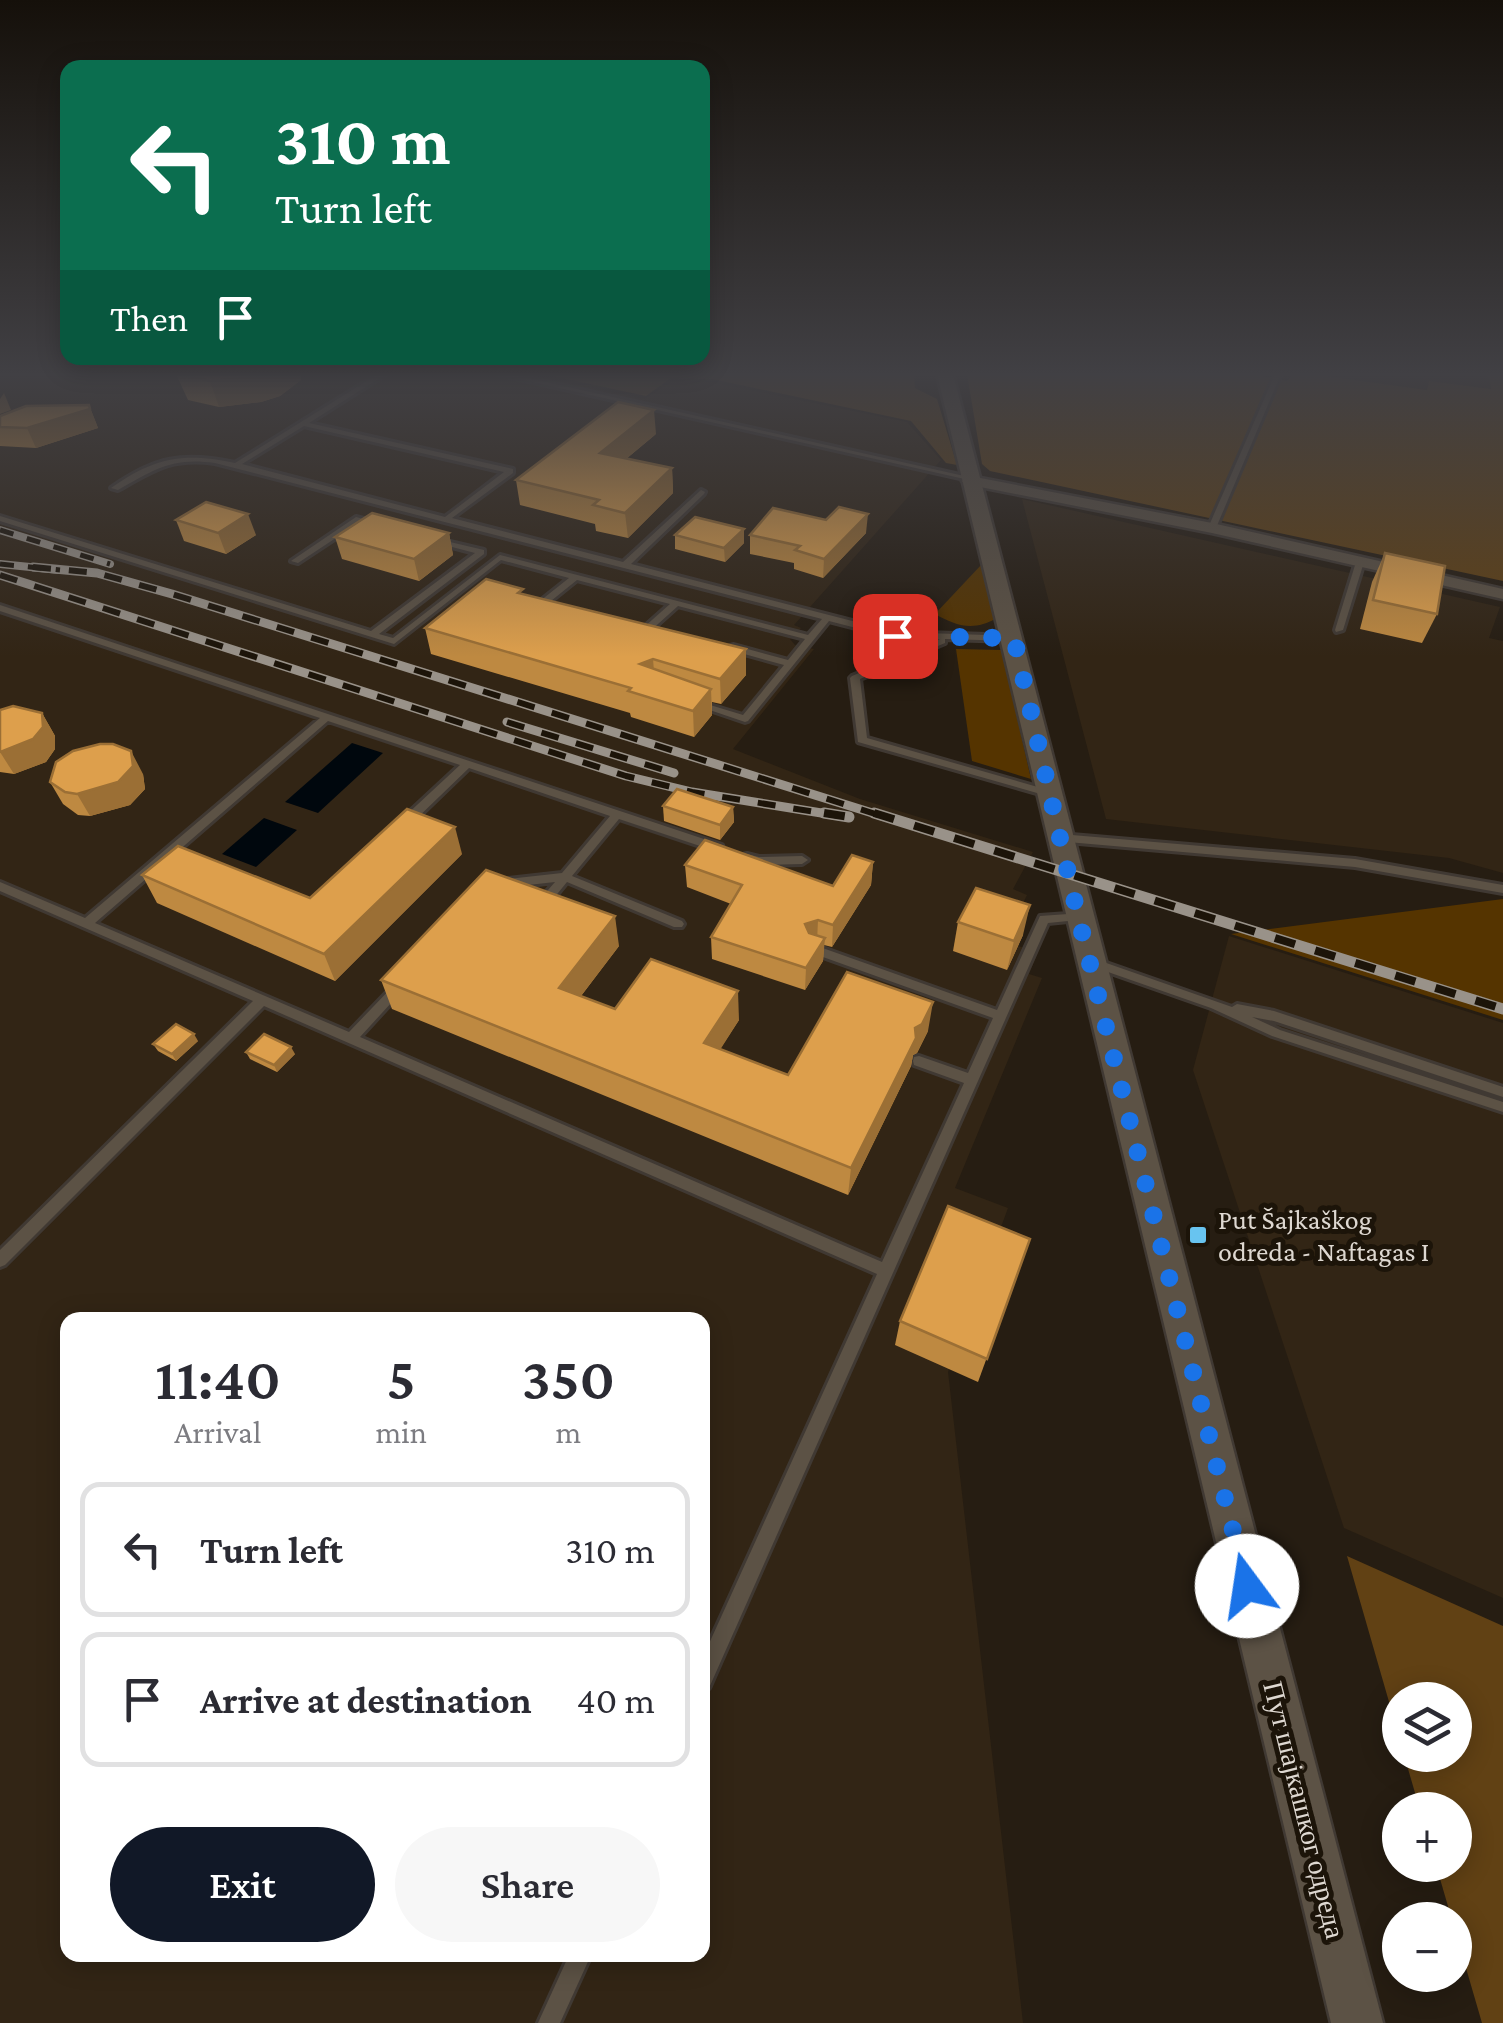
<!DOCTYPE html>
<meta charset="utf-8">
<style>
:root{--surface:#fff;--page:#f7f7f7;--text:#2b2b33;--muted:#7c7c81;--line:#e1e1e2;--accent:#111827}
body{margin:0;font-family:"Crimson Pro",serif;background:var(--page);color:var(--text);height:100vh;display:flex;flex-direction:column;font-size:38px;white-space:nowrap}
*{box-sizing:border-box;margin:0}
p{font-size:32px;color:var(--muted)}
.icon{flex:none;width:55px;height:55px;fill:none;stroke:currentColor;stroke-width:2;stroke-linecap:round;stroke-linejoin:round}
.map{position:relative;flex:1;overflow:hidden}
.sheet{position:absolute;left:60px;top:1312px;width:650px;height:650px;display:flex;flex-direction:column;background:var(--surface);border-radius:20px;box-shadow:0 5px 25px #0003}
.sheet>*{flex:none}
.banner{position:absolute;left:60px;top:60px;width:650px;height:305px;border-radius:20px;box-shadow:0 5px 25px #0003;background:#0b6e4f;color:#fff;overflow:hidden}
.tools{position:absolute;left:1382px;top:1682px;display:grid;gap:20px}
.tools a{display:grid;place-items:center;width:90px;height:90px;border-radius:50%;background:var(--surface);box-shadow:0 5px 25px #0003;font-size:50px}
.pin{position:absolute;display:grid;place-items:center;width:85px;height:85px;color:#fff;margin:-42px;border-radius:20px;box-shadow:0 5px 15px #0006}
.me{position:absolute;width:110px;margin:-55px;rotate:346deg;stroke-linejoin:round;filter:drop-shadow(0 0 8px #0008)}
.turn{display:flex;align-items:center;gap:35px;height:210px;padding:0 50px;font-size:45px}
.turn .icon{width:130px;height:130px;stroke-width:2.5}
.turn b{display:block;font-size:70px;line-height:85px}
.then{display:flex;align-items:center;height:95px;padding:0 50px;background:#0003;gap:20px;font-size:38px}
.eta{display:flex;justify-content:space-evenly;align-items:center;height:170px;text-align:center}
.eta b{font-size:60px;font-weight:600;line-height:70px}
.primary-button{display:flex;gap:20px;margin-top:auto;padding:20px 50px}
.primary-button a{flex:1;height:115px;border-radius:60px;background:var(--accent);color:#fff;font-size:40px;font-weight:600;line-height:115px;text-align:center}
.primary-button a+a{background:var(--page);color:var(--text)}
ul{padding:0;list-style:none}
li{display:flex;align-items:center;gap:30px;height:135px;margin:0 20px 15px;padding:0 30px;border:5px solid var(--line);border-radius:20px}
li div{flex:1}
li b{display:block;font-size:38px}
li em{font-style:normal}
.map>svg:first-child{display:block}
.built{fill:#322515;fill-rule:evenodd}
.green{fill:#553400}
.forest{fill:#614114}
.water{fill:#00070d}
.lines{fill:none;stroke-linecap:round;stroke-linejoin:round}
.lane-casing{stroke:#403933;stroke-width:6}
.street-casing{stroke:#403933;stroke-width:5}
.secondary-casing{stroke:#403933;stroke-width:5}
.lane{fill:#5c5245;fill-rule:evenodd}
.street{fill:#5c5245;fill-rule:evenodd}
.secondary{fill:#5c5245;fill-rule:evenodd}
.rail-far2-casing{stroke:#999289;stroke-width:8}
.rail-far1-casing{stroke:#999289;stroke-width:9}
.rail-casing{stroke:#999289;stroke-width:11}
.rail-far2{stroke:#1c1409;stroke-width:5;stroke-dasharray:14;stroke-linecap:butt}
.rail-far1{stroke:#1c1409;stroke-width:6;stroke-dasharray:18;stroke-linecap:butt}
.rail{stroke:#1c1409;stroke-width:8;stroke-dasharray:21;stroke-linecap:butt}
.wall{fill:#be8941}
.shaded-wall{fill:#9b6f35}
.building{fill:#dd9f4c;stroke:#9b6f35;stroke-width:2.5}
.route{stroke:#1a73e8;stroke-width:18;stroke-dasharray:0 32.4}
.poi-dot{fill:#68c4f0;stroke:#1c1409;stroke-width:4}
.labels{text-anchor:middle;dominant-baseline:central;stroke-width:10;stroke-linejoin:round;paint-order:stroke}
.poi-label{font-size:28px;fill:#ded8d1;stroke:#1c1409;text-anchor:start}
.street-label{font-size:28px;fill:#ded8d1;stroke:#1c1409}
</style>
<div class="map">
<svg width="1503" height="2023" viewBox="0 0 1503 2023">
<rect width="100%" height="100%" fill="#261d12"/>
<!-- built -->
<g class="built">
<path d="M 0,374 L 528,374 L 644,399 L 674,381 L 710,382 L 907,422 L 941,460 L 794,625 L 801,628 L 790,639 L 795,645 L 814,649 L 733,749 L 860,799 L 1033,852 L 1013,889 L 1027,895 L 1010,930 L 1018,946 L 1038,952 L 1029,974 L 1042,978 L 955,1188 L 1008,1208 L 948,1372 L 1023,2023 L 0,2023 ZM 68,1320 L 702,1320 L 702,1955 L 68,1955 Z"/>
<path d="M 1312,374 L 1481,374 L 1489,377 L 1491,389 L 1429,381 L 1428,390 Z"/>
<path d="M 1022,499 L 1500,607 L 1489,638 L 1503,641 L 1503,873 L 1449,858 L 1106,819 Z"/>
<path d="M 1229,936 L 1503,1023 L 1503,1598 L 1344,1528 L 1193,1070 Z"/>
</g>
<!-- green -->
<g class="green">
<path d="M 982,564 L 997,618 C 974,631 958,627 935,614 Z"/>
<path d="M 956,649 L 1002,650 L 1031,779 L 972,761 Z"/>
<path d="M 1503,899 L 1503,1020 L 1231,934 Z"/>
</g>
<!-- forest -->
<g class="forest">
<path d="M 543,374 L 914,374 L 915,388 L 937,399 L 957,465 L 946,463 L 911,421 L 712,379 L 671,378 L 646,396 Z"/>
<path d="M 967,374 L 1251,374 L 1287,381 L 1293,374 L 1312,374 L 1427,390 L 1429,381 L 1491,389 L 1489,377 L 1481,374 L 1503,374 L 1503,581 L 990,471 L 982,464 Z"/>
<path d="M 1347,1556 L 1503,1626 L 1503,2023 L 1482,2023 L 1436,1865 L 1455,1865 L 1455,1810 L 1420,1810 L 1404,1755 L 1455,1755 L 1455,1700 L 1400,1700 L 1400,1740 Z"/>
</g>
<!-- water -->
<g class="water">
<path d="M 352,743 L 383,753 L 318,813 L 285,802 Z"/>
<path d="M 264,818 L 297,830 L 256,867 L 222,854 Z"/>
</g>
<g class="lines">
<defs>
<g id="lane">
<path d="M 378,374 L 386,374 L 309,423 L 513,469 L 513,473 L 452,518 L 623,562 L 701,490 L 705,492 L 704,494 L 631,564 L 895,632 L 1017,636 L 1019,638 L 1014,641 L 945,639 L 945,643 L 860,679 L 867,738 L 1055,792 L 1056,794 L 1051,797 L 858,742 L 850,678 L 852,676 L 940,639 L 895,638 L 829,621 L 748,721 L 745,722 L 692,704 L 697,701 L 743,715 L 784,665 L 730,650 L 730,646 L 733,645 L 788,660 L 805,639 L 678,606 L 648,633 L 636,632 L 636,628 L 643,628 L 670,604 L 577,580 L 546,605 L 540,605 L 540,601 L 569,578 L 501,560 L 394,644 L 0,521 L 0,516 L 371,631 L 475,553 L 433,542 L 433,538 L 484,550 L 484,554 L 379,634 L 393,638 L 500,555 L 808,635 L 822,619 L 215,463 C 172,457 155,469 118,490 L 111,488 C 155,457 183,452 235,463 ZM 304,426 L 504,472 L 445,517 L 242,464 Z"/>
<path d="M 497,374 L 510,374 L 973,478 L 969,480 Z"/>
<path d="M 1275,374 L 1281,374 L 1216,528 L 1209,530 L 1208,528 Z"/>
<path d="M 356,517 L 383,524 L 379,526 L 360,522 L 298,563 L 291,561 Z"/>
<path d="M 1360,559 L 1364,562 L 1343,630 L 1336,632 L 1335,630 L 1356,562 Z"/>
<path d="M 0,605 L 722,845 L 723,848 L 722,851 L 718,852 L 619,819 L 572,876 L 682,921 L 684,924 L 682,927 L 674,927 L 567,882 L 549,904 L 541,904 L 539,901 L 541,898 L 555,882 L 500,888 L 494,884 L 500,880 L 562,873 L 610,816 L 469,768 L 411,824 L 403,824 L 402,821 L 403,818 L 460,765 L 328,721 L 95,923 L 349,1032 L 395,984 L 403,984 L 405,987 L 403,990 L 360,1037 L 882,1262 L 964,1083 L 914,1065 L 913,1061 L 914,1057 L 919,1056 L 968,1073 L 993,1018 L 809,952 L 807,949 L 809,946 L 817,946 L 997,1010 L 1040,916 L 1082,913 L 1084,916 L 1082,919 L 1078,920 L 1048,923 L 709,1688 L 702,1690 L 702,1659 L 877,1274 L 264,1006 L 5,1265 L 0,1267 L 0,1250 L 253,1001 L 0,891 L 0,882 L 85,918 L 320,718 L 0,611 Z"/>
<path d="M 1060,834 L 1355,859 L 1503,885 L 1503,893 L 1355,867 L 1056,841 L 1055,838 L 1056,835 Z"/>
<path d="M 747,854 L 759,857 L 802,856 L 808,860 L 802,864 L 759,865 L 743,861 L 741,858 L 743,855 Z"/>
<path d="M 1092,958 L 1232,1007 L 1237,1004 L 1274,1011 L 1503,1087 L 1503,1097 L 1274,1021 L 1252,1017 L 1280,1030 L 1503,1102 L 1503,1112 L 1272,1036 L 1211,1008 L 1088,965 L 1086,962 L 1088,959 Z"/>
<path d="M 569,1955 L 591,1955 L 560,2023 L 538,2023 Z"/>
</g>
<path id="street" d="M 970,476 L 1212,523 L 1503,589 L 1503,599 L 1212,533 L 965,484 L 962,481 Z"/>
<path id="secondary" d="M 937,374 L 953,374 L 1383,2023 L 1331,2023 Z"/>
</defs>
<!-- lane casing -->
<use href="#lane" class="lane-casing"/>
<!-- street casing -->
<use href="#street" class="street-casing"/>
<!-- secondary casing -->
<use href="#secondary" class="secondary-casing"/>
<!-- lane -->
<use href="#lane" class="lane"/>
<!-- street -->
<use href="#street" class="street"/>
<!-- secondary -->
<use href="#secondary" class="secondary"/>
<defs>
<g id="rail-far2">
<path d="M 0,530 L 110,564"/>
<path d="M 0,564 L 60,570"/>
</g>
<g id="rail-far1">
<path d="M 33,567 L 97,573 L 172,594 L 882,816"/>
<path d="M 0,575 L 626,776 L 692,792 L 840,816"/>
<path d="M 507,722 L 674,773"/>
</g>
<g id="rail">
<path d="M 824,813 L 849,817"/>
<path d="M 874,813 L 1503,1009"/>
</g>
</defs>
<!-- rail-far2 casing -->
<use href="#rail-far2" class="rail-far2-casing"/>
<!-- rail-far1 casing -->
<use href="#rail-far1" class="rail-far1-casing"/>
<!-- rail casing -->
<use href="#rail" class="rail-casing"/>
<!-- rail-far2 -->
<use href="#rail-far2" class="rail-far2"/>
<!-- rail-far1 -->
<use href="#rail-far1" class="rail-far1"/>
<!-- rail -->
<use href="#rail" class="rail"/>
</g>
<!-- wall -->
<g class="wall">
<path d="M 176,374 L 301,374 L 301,380 L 280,396 L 261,402 L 219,407 L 188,400 Z"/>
<path d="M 89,405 L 98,428 L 36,448 L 0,446 L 0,416 Z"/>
<path d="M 656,434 L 626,459 L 672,468 L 673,493 L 628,538 L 596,531 L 595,524 L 520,505 L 516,480 Z"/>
<path d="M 176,520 L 256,535 L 226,554 L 184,541 Z"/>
<path d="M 826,520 L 866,533 L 823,578 L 794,569 L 794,563 L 750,554 L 750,535 Z"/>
<path d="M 449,533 L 453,555 L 419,581 L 342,559 L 335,537 Z"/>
<path d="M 675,535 L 744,543 L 725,562 L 675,549 Z"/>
<path d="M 1385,553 L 1437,614 L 1422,643 L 1360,629 L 1372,582 Z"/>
<path d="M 523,594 L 746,649 L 746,675 L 721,704 L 712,702 L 712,715 L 694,737 L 631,717 L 630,713 L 431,654 L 425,628 Z"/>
<path d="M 0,710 L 42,713 L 55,736 L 55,749 L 46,762 L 14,774 L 0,772 Z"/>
<path d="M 143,774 L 145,789 L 130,805 L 90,816 L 78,815 L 63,804 L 50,782 Z"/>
<path d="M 663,806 L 733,807 L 734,822 L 720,840 L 664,821 Z"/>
<path d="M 462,854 L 335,981 L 157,903 L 142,875 L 310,898 Z"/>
<path d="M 873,862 L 871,885 L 832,947 L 824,945 L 823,961 L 805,990 L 712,959 L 711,937 L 731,904 L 687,887 L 685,865 L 833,886 Z"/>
<path d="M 958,922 L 1023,935 L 1007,970 L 953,951 Z"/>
<path d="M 619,946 L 581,996 L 615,1009 L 739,1020 L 720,1049 L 788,1075 L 928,1031 L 917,1053 L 913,1055 L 911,1066 L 848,1195 L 392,1009 L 381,980 Z"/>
<path d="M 198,1041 L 176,1061 L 158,1051 L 153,1044 Z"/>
<path d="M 246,1052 L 295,1054 L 277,1072 L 250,1059 Z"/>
<path d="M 1030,1239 L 978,1382 L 895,1345 L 900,1321 Z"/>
</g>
<!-- shaded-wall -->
<g class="shaded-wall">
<path d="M 261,374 L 301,374 L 301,380 L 280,396 L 261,402 L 219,407 L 210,381 Z"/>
<path d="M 4,393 L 11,410 L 0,414 L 0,399 Z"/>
<path d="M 89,405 L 98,428 L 36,448 L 27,428 Z"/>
<path d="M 654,410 L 656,434 L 603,478 L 600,453 Z"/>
<path d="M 672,468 L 673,493 L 628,538 L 625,513 Z"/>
<path d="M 248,514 L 256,535 L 226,554 L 218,533 Z"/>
<path d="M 868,514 L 866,533 L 823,578 L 824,559 Z"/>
<path d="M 744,529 L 744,543 L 725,562 L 724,548 Z"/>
<path d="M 449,533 L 453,555 L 419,581 L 414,559 Z"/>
<path d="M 746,649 L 746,675 L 721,704 L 720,679 Z"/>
<path d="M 653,659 L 655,684 L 640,664 Z"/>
<path d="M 711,689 L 712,715 L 694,737 L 693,711 Z"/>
<path d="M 42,713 L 55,736 L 55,749 L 46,762 L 14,774 L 0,752 Z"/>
<path d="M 131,751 L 143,774 L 145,789 L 130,805 L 90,816 L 77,794 Z"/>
<path d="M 733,807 L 734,822 L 720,840 L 720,825 Z"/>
<path d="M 455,827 L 462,854 L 335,981 L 324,954 Z"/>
<path d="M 873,862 L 871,885 L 832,947 L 833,925 Z"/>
<path d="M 1030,905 L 1023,935 L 1007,970 L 1014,941 Z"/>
<path d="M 615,916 L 619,946 L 565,1017 L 559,988 Z"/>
<path d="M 818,920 L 817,942 L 804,947 L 805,924 Z"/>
<path d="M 825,938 L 823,961 L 805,990 L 806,968 Z"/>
<path d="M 738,991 L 739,1020 L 706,1072 L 704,1043 Z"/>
<path d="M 933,1002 L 928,1031 L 917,1053 L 913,1055 L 911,1066 L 848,1195 L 851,1168 L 915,1028 Z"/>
<path d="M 194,1034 L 198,1041 L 176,1061 L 172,1054 Z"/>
<path d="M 291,1047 L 295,1054 L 277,1072 L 274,1065 Z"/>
</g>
<!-- building -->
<g class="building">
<path d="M 179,374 L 261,374 L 253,377 L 210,381 Z"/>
<path d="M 618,402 L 654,410 L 600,453 L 672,468 L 625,513 L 593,505 L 599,500 L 516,480 Z"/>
<path d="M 89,405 L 90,409 L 27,428 L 0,427 L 0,416 L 26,406 Z"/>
<path d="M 206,502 L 248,514 L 218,533 L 176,520 Z"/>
<path d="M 839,507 L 868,514 L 824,559 L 795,550 L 800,546 L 750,535 L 773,508 L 826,520 Z"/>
<path d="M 372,513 L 449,533 L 414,559 L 335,537 Z"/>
<path d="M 695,517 L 744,529 L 724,548 L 675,535 Z"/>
<path d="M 1385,553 L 1445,566 L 1437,614 L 1373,600 Z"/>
<path d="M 486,579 L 523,589 L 518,593 L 746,649 L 720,679 L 653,659 L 640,664 L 711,689 L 693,711 L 628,691 L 631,688 L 425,628 Z"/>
<path d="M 13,706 L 42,713 L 43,727 L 33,739 L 0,752 L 0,710 Z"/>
<path d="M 100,744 L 113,744 L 131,751 L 133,766 L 118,782 L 77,794 L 65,792 L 50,782 L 56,762 L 73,751 Z"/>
<path d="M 677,789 L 733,807 L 720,825 L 663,806 Z"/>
<path d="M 407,809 L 455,827 L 324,954 L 142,875 L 178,846 L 310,898 Z"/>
<path d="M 705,840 L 833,886 L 852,855 L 873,862 L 833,925 L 818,920 L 805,924 L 809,933 L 825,938 L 806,968 L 711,937 L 742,885 L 685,865 Z"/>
<path d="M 486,870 L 615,916 L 559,988 L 615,1009 L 651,959 L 738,991 L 704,1043 L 788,1075 L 847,972 L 933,1002 L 922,1024 L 915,1028 L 916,1038 L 851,1168 L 381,980 Z"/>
<path d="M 976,888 L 1030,905 L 1014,941 L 958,922 Z"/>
<path d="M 176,1024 L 194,1034 L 172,1054 L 153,1044 Z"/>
<path d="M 264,1034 L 291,1047 L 274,1065 L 246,1052 Z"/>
<path d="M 948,1206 L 1030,1239 L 987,1359 L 900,1321 Z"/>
</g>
<!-- sky -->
<linearGradient id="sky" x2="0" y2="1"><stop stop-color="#15100a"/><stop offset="0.57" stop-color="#414044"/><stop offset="1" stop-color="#414044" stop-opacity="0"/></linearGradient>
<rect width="1503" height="657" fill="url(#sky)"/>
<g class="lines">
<!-- route -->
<path class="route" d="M 895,636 L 1014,638 L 1078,916 L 1247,1586"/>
</g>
<!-- markers -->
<rect class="poi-dot" x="1188" y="1225" width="20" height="20" rx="5"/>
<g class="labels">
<!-- poi labels -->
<g class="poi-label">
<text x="1218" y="1219">Put Šajkaškog<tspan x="1218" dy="32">odreda - Naftagas I</tspan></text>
</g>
<!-- street labels -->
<g class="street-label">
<text transform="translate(1304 1810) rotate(76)">Пут шајкашког одреда</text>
</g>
</g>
</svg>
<div class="tools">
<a><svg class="icon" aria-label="layers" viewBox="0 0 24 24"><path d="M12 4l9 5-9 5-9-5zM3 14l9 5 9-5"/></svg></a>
<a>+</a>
<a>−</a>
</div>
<div class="pin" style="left:895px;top:636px;background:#d93025"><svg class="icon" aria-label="arrive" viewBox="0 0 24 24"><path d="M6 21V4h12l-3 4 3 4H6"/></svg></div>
<svg class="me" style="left:1247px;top:1586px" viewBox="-20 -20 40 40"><circle r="19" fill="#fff"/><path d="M0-13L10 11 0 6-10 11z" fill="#1a73e8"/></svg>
<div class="banner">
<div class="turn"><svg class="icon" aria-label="left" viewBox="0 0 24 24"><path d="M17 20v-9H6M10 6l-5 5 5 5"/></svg><div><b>310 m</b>Turn left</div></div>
<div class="then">Then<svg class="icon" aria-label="arrive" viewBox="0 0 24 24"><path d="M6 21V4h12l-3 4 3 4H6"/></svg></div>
</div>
<section class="sheet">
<div class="eta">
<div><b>11:40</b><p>Arrival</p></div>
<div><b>5</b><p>min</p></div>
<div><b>350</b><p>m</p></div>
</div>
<ul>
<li><svg class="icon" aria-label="left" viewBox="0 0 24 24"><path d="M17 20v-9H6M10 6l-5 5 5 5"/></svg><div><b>Turn left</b></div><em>310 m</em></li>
<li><svg class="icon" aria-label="arrive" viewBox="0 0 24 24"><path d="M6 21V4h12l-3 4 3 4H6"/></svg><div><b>Arrive at destination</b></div><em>40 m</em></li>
</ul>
<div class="primary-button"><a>Exit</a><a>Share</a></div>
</section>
</div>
